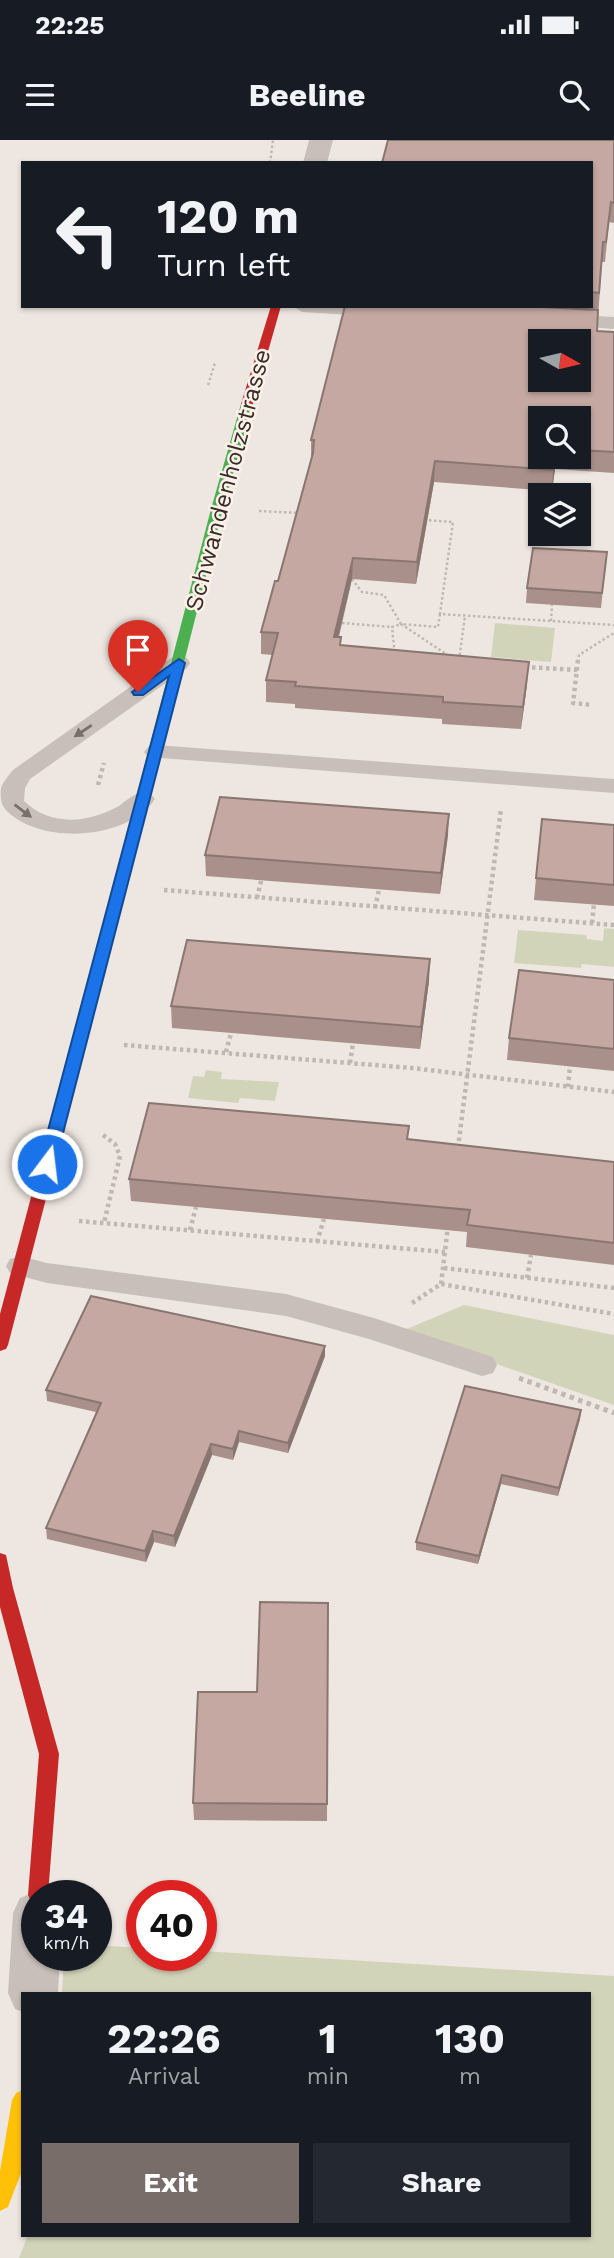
<!DOCTYPE html>
<style>
:root{--surface:#171b24;--page:#242831;--text:#f1f3f6;--muted:#9ea1a6;--accent:#786d68}
body{margin:0;font-family:"Work Sans",sans-serif;background:var(--page);color:var(--text);height:100vh;display:flex;flex-direction:column;font-size:26px;white-space:nowrap}
*{box-sizing:border-box;margin:0}
p{font-size:23px;color:var(--muted)}
.icon{flex:none;width:38px;height:38px;fill:none;stroke:currentColor;stroke-width:2;stroke-linecap:round;stroke-linejoin:round}
.map{position:relative;flex:1;overflow:hidden}
.sheet{position:absolute;left:21px;top:1852px;width:570px;height:245px;display:flex;flex-direction:column;background:var(--surface);border-radius:0px;box-shadow:0 2px 5px #0004}
.sheet>*{flex:none}
.guide{position:absolute;left:21px;top:21px;width:572px;height:147px;border-radius:0px;box-shadow:0 2px 5px #0004;background:#171b24;color:var(--text);overflow:hidden}
.needle{width:46px;rotate:98deg}
.buttons{position:absolute;left:528px;top:189px;display:grid;gap:14px}
.buttons a{display:grid;place-items:center;width:63px;height:63px;border-radius:0px;background:var(--surface);box-shadow:0 2px 5px #0004;font-size:35px}
.speed{position:absolute;left:21px;top:1740px;display:flex;gap:14px;font-size:35px;font-weight:700;text-align:center}
.speed>*{display:grid;place-content:center;width:91px;height:91px;border-radius:50%;background:var(--surface);box-shadow:0 2px 5px #0004;line-height:1}
.speed small{font-size:18px;font-weight:400}
.speed .limit{border:10px solid #d22;background:#fff;color:#111}
.pin{position:absolute;display:grid;place-items:center;width:60px;height:60px;color:#fff;margin:-72px -30px;border-radius:50% 50% 50% 0;rotate:-45deg;box-shadow:0 0 7px #0007}
.pin .icon{rotate:45deg}
.me{position:absolute;width:77px;margin:-38px;rotate:15deg;stroke-linejoin:round;filter:drop-shadow(0 0 5px #0008)}
.turn{display:flex;align-items:center;gap:24px;height:147px;padding:0 21px;font-size:32px}
.turn .icon{width:91px;height:91px;stroke-width:2.5}
.turn b{display:block;font-size:49px;line-height:60px}
.eta{display:flex;justify-content:space-evenly;align-items:center;height:119px;text-align:center}
.eta b{font-size:42px;font-weight:700;line-height:49px}
.button{display:flex;gap:14px;margin-top:auto;padding:14px 21px}
.button a{flex:1;height:80px;border-radius:0px;background:var(--accent);color:#fff;font-size:28px;font-weight:700;line-height:80px;text-align:center}
.button a+a{background:var(--page);color:var(--text)}
.status{display:flex;justify-content:space-between;align-items:center;height:49px;padding:0 35px;background:var(--surface);direction:ltr}
.status svg{height:19px;fill:currentColor}
header{display:flex;justify-content:space-between;align-items:center;height:91px;padding:0 21px;background:var(--surface);font-size:32px;font-weight:700}
.map>svg:first-child{display:block}
.green{fill:#d2d4ba}
.lines{fill:none;stroke-linecap:round;stroke-linejoin:round}
.path-far2{stroke:#c1b7b2;stroke-width:2.5;stroke-dasharray:2.5 2.5;stroke-linecap:butt}
.path-far1{stroke:#c1b7b2;stroke-width:4.5;stroke-dasharray:3.5 3.5;stroke-linecap:butt}
.path{stroke:#c1b7b2;stroke-width:5;stroke-dasharray:4.5 4.5;stroke-linecap:butt}
.lane{fill:#c8bfba;fill-rule:evenodd}
.street{fill:#c8bfba;fill-rule:evenodd}
.fast{fill:#4caf50;fill-rule:evenodd}
.slow{fill:#ffc107;fill-rule:evenodd}
.jam{fill:#c62828;fill-rule:evenodd}
.wall{fill:#a9908a;fill-rule:evenodd}
.shaded-wall{fill:#897671}
.building{fill:#c4a8a1;stroke:#897671;stroke-width:2;fill-rule:evenodd}
.oneway{fill:#796e69}
.route{fill:#1a73e8;stroke:#114b97;stroke-width:2}
.labels{text-anchor:middle;dominant-baseline:central;stroke-width:5;stroke-linejoin:round;paint-order:stroke}
.street-label{font-size:24px;fill:#392b27;stroke:#fbf1e8}
</style>
<div class="status"><b>22:25</b><svg viewBox="0 0 49 12"><path d="M0 12V9h3v3zM5 12V6h3v6zM10 12V3h3v9zM15 12V0h3v12zM26 1h20v11H26zM47 4h2v5h-2z"/></svg></div>
<header><svg class="icon" aria-label="menu" viewBox="0 0 24 24"><path d="M4 6h16M4 12h16M4 18h16"/></svg>Beeline<svg class="icon" aria-label="search" viewBox="0 0 24 24"><circle cx="10" cy="10" r="6"/><path d="M15 15l6 6"/></svg></header>
<div class="map">
<svg width="614" height="2118" viewBox="0 0 614 2118">
<rect width="100%" height="100%" fill="#eee7e1"/>
<!-- green -->
<g class="green">
<path d="M 495,483 L 555,488 L 551,522 L 491,517 Z"/>
<path d="M 604,788 L 614,789 L 614,827 L 582,824 L 581,828 L 514,823 L 518,790 L 586,795 L 587,799 L 603,801 Z"/>
<path d="M 206,930 L 222,932 L 221,939 L 279,942 L 275,961 L 240,958 L 238,963 L 188,958 L 193,936 L 204,937 Z"/>
<path d="M 464,1165 L 614,1195 L 614,1265 L 402,1191 Z"/>
<path d="M 96,1805 L 142,1808 L 142,1815 L 201,1815 L 201,1811 L 614,1836 L 614,2118 L 19,2118 L 28,2095 L 590,2095 L 590,1853 L 62,1853 L 64,1815 L 96,1815 Z"/>
</g>
<g class="lines">
<!-- path-far2 -->
<g class="path-far2">
<path d="M 270,23 L 273,0"/>
<path d="M 208,245 L 215,223"/>
<path d="M 259,371 L 299,373"/>
<path d="M 424,380 L 453,382 L 440,474 L 614,485"/>
<path d="M 352,439 L 362,452 L 384,455 L 401,484 L 438,487 L 440,474"/>
<path d="M 551,481 L 552,463"/>
<path d="M 342,483 L 392,487"/>
<path d="M 459,520 L 465,476"/>
<path d="M 456,522 L 395,516 L 392,487 L 401,484 L 458,522"/>
<path d="M 578,522 L 579,515 L 614,493"/>
</g>
<!-- path-far1 -->
<g class="path-far1">
<path d="M 438,520 L 459,522 L 455,520"/>
<path d="M 578,520 L 573,563 L 592,565"/>
<path d="M 525,527 L 577,530"/>
<path d="M 98,645 L 104,623"/>
<path d="M 164,750 L 614,785"/>
<path d="M 257,758 L 261,741"/>
<path d="M 375,768 L 379,750"/>
<path d="M 592,783 L 594,764"/>
<path d="M 124,905 L 412,928 L 614,952"/>
<path d="M 226,912 L 231,893"/>
<path d="M 350,923 L 353,903"/>
<path d="M 568,947 L 570,926"/>
<path d="M 103,995 L 115,1004 L 120,1016 L 104,1083"/>
<path d="M 458,1008 L 501,669"/>
<path d="M 79,1081 L 445,1112"/>
<path d="M 190,1090 L 196,1067"/>
<path d="M 317,1102 L 324,1079"/>
<path d="M 444,1128 L 614,1148"/>
<path d="M 527,1138 L 531,1115"/>
<path d="M 441,1144 L 448,1086"/>
<path d="M 412,1163 L 441,1144 L 614,1174"/>
</g>
<!-- path -->
<path class="path" d="M 519,1238 L 614,1273"/>
<!-- lane -->
<g class="lane">
<path d="M 293,166 L 386,166 L 392,171 L 383,177 L 302,172 Z"/>
<path d="M 560,174 L 614,177 L 614,189 L 553,184 L 551,180 L 553,176 Z"/>
<path d="M 179,516 L 187,518 L 190,523 L 187,528 L 30,639 L 25,648 L 24,661 C 51,687 88,683 119,666 C 127,660 133,654 143,652 L 151,654 L 155,659 C 127,700 43,705 8,672 C 1,666 0,658 1,648 C 3,642 9,635 13,630 L 171,518 Z"/>
<path d="M 156,605 L 614,639 L 614,653 L 148,617 L 144,612 L 148,607 Z"/>
<path d="M 20,1116 L 47,1123 L 286,1154 L 374,1178 L 493,1217 L 497,1225 L 493,1233 L 482,1236 L 369,1199 L 286,1176 L 47,1143 L 10,1133 L 6,1126 L 10,1119 Z"/>
</g>
<!-- street -->
<g class="street">
<path d="M 309,0 L 333,0 L 327,23 L 303,23 Z"/>
<path d="M 37,1751 L 48,1755 L 37,1755 L 37,1815 L 60,1815 L 58,1853 L 23,1853 L 23,1872 L 15,1869 L 8,1853 L 13,1773 L 20,1758 Z"/>
</g>
<!-- fast -->
<path class="fast" d="M 247,261 L 253,264 L 223,369 L 118,782 L 111,786 L 106,785 L 104,782 L 211,369 L 241,264 Z"/>
<!-- slow -->
<path class="slow" d="M 23,1950 L 23,2028 L 8,2067 L 0,2071 L 0,2031 L 12,1960 L 16,1953 Z"/>
<!-- jam -->
<g class="jam">
<path d="M 271,166 L 281,166 L 253,264 L 243,266 L 241,264 Z"/>
<path d="M 111,778 L 118,782 L 8,1205 L 6,1209 L 0,1211 L 0,1174 L 104,782 Z"/>
<path d="M 0,1413 L 6,1415 L 13,1448 L 59,1614 L 48,1755 L 37,1755 L 37,1763 L 31,1761 L 28,1755 L 39,1614 L 0,1467 Z"/>
</g>
</g>
<!-- wall -->
<g class="wall">
<path d="M 614,0 L 614,83 L 609,82 L 605,122 L 602,122 L 597,191 L 614,192 L 614,333 L 555,329 L 552,351 L 434,342 L 416,444 L 352,439 L 339,497 L 341,505 L 527,544 L 521,589 L 442,584 L 442,579 L 295,568 L 295,564 L 266,562 L 266,540 L 273,515 L 261,514 L 261,492 L 278,441 L 311,321 L 311,300 L 345,166 L 592,166 L 592,23 ZM 579,278 L 579,317 L 541,317 Z"/>
<path d="M 607,412 L 601,468 L 526,463 L 527,448 Z"/>
<path d="M 614,685 L 614,766 L 534,760 L 536,738 Z"/>
<path d="M 448,695 L 440,754 L 206,736 L 205,715 Z"/>
<path d="M 614,840 L 614,931 L 507,920 L 509,898 Z"/>
<path d="M 429,841 L 420,909 L 172,888 L 171,866 Z"/>
<path d="M 409,999 L 614,1022 L 614,1125 L 466,1107 L 467,1092 L 131,1061 L 129,1039 Z"/>
<path d="M 325,1206 L 325,1216 L 288,1313 L 239,1302 L 233,1320 L 212,1315 L 175,1407 L 154,1402 L 146,1422 L 47,1399 L 46,1388 L 96,1272 L 47,1261 L 46,1250 Z"/>
<path d="M 581,1270 L 580,1279 L 558,1356 L 501,1344 L 478,1424 L 416,1410 L 416,1402 Z"/>
<path d="M 328,1463 L 327,1681 L 194,1680 L 193,1663 L 257,1552 Z"/>
</g>
<!-- shaded-wall -->
<g class="shaded-wall">
<path d="M 555,317 L 555,329 L 552,351 L 553,330 Z"/>
<path d="M 435,321 L 434,342 L 416,444 L 417,422 Z"/>
<path d="M 353,418 L 352,439 L 333,518 L 334,497 Z"/>
<path d="M 529,522 L 527,544 L 521,589 L 523,567 Z"/>
<path d="M 449,674 L 448,695 L 440,754 L 441,733 Z"/>
<path d="M 430,819 L 429,841 L 420,909 L 421,887 Z"/>
<path d="M 325,1206 L 325,1216 L 288,1313 L 288,1303 Z"/>
<path d="M 581,1270 L 580,1279 L 558,1356 L 559,1348 Z"/>
<path d="M 239,1291 L 239,1302 L 233,1320 L 233,1309 Z"/>
<path d="M 211,1304 L 212,1315 L 175,1407 L 174,1396 Z"/>
<path d="M 502,1335 L 501,1344 L 478,1424 L 479,1416 Z"/>
<path d="M 153,1391 L 154,1402 L 146,1422 L 145,1411 Z"/>
</g>
<!-- building -->
<g class="building">
<path d="M 388,0 L 614,0 L 614,63 L 611,62 L 606,102 L 603,102 L 599,153 L 592,152 L 592,23 L 382,23 Z"/>
<path d="M 345,166 L 522,166 L 598,170 L 597,191 L 614,192 L 614,312 L 579,310 L 579,278 L 541,278 L 541,317 L 555,317 L 553,330 L 435,321 L 417,422 L 353,418 L 334,497 L 341,497 L 340,505 L 529,522 L 523,567 L 443,562 L 443,557 L 295,546 L 296,542 L 266,540 L 278,493 L 261,492 L 275,441 L 278,441 L 313,313 L 314,300 L 311,300 ZM 541,201 L 579,201 L 579,240 L 541,240 Z"/>
<path d="M 533,408 L 607,412 L 602,453 L 527,448 Z"/>
<path d="M 220,657 L 449,674 L 441,733 L 205,715 Z"/>
<path d="M 542,679 L 614,685 L 614,745 L 536,738 Z"/>
<path d="M 187,800 L 430,819 L 421,887 L 171,866 Z"/>
<path d="M 519,830 L 614,840 L 614,909 L 509,898 Z"/>
<path d="M 149,963 L 409,986 L 407,999 L 614,1022 L 614,1103 L 467,1085 L 470,1070 L 129,1039 Z"/>
<path d="M 91,1156 L 325,1206 L 288,1303 L 239,1291 L 233,1309 L 211,1304 L 174,1396 L 153,1391 L 145,1411 L 46,1388 L 101,1263 L 46,1250 Z"/>
<path d="M 465,1246 L 581,1270 L 559,1348 L 502,1335 L 479,1416 L 416,1402 Z"/>
<path d="M 260,1462 L 328,1463 L 327,1664 L 193,1663 L 198,1552 L 257,1552 Z"/>
</g>
<!-- one-way arrows -->
<defs><path id="oneway-solid" d="M-6-.8H1V-3.2L6.5 0L1 3.2V.8H-6Z" transform="scale(1.75)"/></defs>
<g class="oneway">
<use href="#oneway-solid" transform="translate(83 591) rotate(146)"/>
<use href="#oneway-solid" transform="translate(23 671) rotate(37)"/>
</g>
<!-- route -->
<path class="route" d="M 179,519 L 185,523 L 55,1024 L 47,1030 L 39,1024 L 169,536 L 143,555 L 134,555 L 132,552 Z"/>
<g class="labels">
<!-- street labels -->
<g class="street-label">
<text transform="translate(228 340) rotate(-75)">Schwandenholzstrasse</text>
</g>
</g>
</svg>
<div class="buttons">
<a><svg class="needle" viewBox="-14 -14 28 28"><path d="M0-13l5 13h-10z" fill="#e53935"/><path d="M0 13l5-13h-10z" fill="#9ea1a6"/></svg></a>
<a><svg class="icon" aria-label="search" viewBox="0 0 24 24"><circle cx="10" cy="10" r="6"/><path d="M15 15l6 6"/></svg></a>
<a><svg class="icon" aria-label="layers" viewBox="0 0 24 24"><path d="M12 4l9 5-9 5-9-5zM3 14l9 5 9-5"/></svg></a>
</div>
<div class="speed"><div>34<small>km/h</small></div><div class="limit">40</div></div>
<div class="pin" style="left:138px;top:552px;background:#d93025"><svg class="icon" aria-label="arrive" viewBox="0 0 24 24"><path d="M6 21V4h12l-3 4 3 4H6"/></svg></div>
<svg class="me" style="left:47px;top:1024px" viewBox="-20 -20 40 40"><circle r="17" fill="#1a73e8" stroke="#fff" stroke-width="3"/><path d="M0-11L8 9 0 5-8 9z" fill="#fff"/></svg>
<div class="guide">
<div class="turn"><svg class="icon" aria-label="left" viewBox="0 0 24 24"><path d="M17 20v-9H6M10 6l-5 5 5 5"/></svg><div><b>120 m</b>Turn left</div></div>
</div>
<section class="sheet">
<div class="eta">
<div><b>22:26</b><p>Arrival</p></div>
<div><b>1</b><p>min</p></div>
<div><b>130</b><p>m</p></div>
</div>
<div class="button"><a>Exit</a><a>Share</a></div>
</section>
</div>
